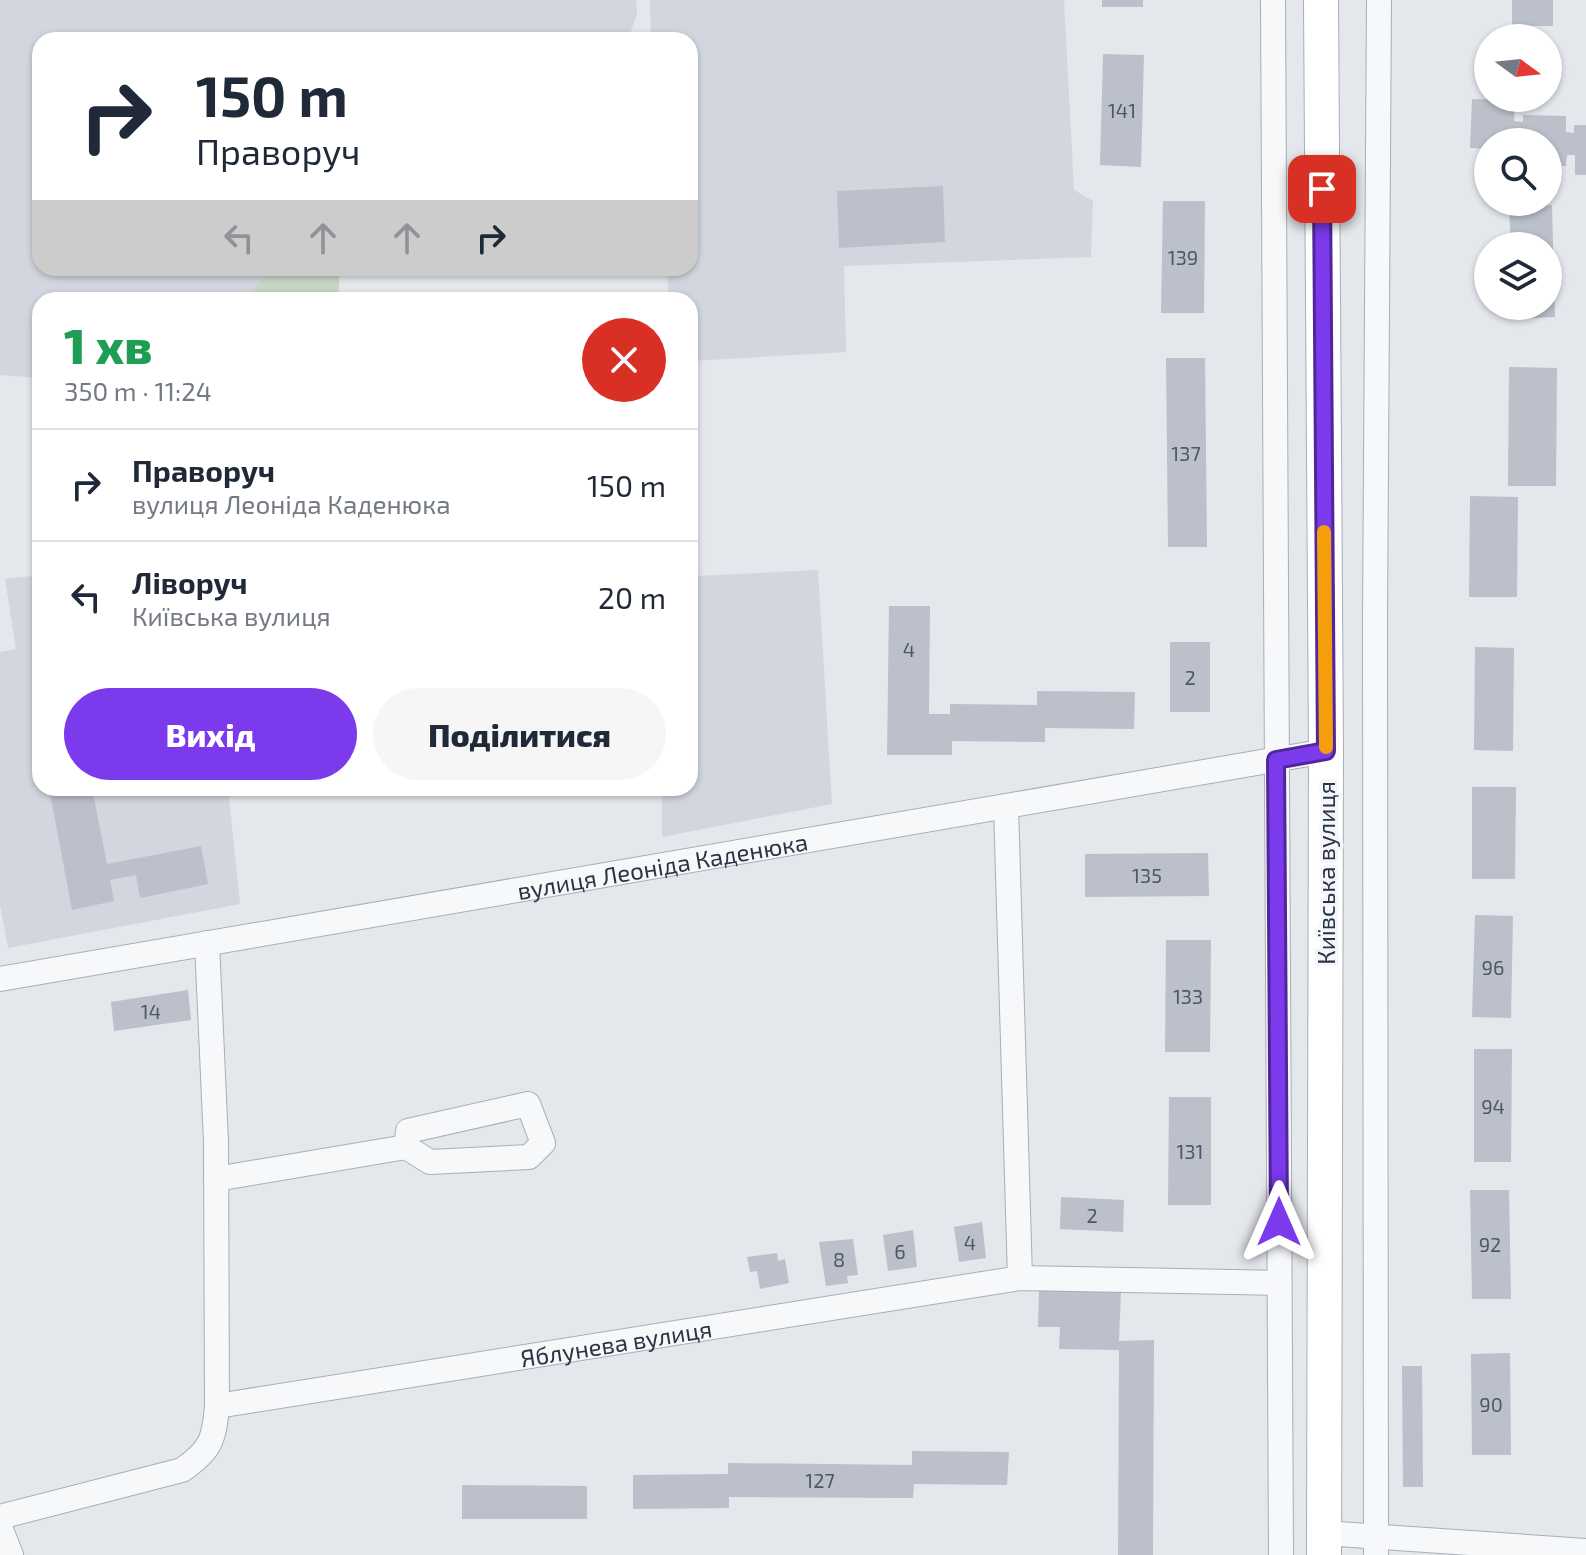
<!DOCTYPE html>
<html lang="uk">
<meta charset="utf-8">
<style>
:root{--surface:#fff;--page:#f6f6f7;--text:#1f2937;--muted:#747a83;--line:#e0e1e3;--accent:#7c3aed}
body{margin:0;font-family:"Exo 2",sans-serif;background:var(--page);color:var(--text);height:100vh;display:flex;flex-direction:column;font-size:30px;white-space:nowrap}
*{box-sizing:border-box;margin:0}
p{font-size:26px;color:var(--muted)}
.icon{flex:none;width:44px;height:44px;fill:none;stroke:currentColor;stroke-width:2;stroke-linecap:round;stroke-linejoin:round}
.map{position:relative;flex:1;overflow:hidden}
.details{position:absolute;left:32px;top:292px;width:666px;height:504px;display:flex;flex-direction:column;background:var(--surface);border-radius:24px;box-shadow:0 2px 6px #0004}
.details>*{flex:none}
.hud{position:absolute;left:32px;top:32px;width:666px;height:244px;border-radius:24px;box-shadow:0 2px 6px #0004;background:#fff;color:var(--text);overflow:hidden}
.needle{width:52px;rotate:105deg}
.tools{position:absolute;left:1474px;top:24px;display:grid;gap:16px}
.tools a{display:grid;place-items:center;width:88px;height:88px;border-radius:50%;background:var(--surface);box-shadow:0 2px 6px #0004;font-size:40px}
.pin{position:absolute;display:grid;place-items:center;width:68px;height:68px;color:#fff;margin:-34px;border-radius:16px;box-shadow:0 4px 12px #0006}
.me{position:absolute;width:88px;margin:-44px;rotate:0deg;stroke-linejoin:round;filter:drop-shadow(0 0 6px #0008)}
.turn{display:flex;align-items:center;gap:28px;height:168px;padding:0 32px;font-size:36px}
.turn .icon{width:104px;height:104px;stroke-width:2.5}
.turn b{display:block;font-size:56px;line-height:68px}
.lanes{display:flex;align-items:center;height:76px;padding:0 32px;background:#0003;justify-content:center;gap:40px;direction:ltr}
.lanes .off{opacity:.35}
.round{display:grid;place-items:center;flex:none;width:84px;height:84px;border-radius:42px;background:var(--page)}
.summary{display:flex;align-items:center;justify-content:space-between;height:136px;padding:0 32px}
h1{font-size:48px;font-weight:800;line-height:60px;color:#1e9e55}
.primary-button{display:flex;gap:16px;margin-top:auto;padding:16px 32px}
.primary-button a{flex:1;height:92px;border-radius:48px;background:var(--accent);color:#fff;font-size:32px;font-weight:800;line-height:92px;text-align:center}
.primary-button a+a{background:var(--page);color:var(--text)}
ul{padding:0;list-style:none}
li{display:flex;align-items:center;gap:24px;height:112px;padding:0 32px;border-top:2px solid var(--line)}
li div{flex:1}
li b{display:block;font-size:30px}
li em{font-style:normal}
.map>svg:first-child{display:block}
.built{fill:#d2d6de}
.green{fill:#c9d6c5}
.building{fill:#bbc0ca}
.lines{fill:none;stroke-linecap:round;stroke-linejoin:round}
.street-casing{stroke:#a9aeb7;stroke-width:26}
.secondary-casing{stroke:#a9aeb7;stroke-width:36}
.street{stroke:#f7f8fa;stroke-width:24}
.secondary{stroke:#fff;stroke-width:34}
.route-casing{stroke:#51269a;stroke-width:20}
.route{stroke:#7c3aed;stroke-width:14}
.slow{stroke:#f59e0b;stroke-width:14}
.labels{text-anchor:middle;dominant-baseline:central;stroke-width:7;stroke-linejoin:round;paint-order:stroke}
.number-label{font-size:20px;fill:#4f5766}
.street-label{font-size:24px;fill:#2b3445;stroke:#f4f6f9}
</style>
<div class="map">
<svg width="1586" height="1555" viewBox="0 0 1586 1555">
<rect width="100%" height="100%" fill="#e4e7ec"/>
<!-- built -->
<g class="built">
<path d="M 0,0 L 636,0 L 637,14 L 628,40 L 40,40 L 40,268 L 270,268 L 246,300 L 40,300 L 40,378 L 0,375 Z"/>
<path d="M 650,0 L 1064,0 L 1074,190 L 1093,201 L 1091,257 L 844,266 L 846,352 L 690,361 L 690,300 L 669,300 L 667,268 L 690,268 L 690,40 L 651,40 Z"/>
<path d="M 690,515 L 697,576 L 818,570 L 832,804 L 662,837 L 662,788 L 690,788 Z"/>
<path d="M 40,575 L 40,788 L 228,788 L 240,904 L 8,948 L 0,905 L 0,652 L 16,649 L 5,579 Z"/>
</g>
<!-- green -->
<path class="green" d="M 270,268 L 339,268 L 339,300 L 246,300 Z"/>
<!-- building -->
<g class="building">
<rect x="1102" y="0" width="41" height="7"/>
<rect x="1512" y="0" width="41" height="26"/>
<path d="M 1103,54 L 1144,55 L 1141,167 L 1100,165 Z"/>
<path d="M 1472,99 L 1515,100 L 1514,121 L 1523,122 L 1523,115 L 1566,116 L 1566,132 L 1574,133 L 1574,125 L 1586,125 L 1586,175 L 1575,175 L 1575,155 L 1567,155 L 1566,166 L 1548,166 L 1548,142 L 1488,142 L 1488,149 L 1470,148 Z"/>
<path d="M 943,186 L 945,242 L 839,248 L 837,191 Z"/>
<path d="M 1163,201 L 1205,201 L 1204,313 L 1161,313 Z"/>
<path d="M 1552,205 L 1555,317 L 1513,319 L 1513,306 L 1548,306 L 1548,246 L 1511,246 L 1509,207 Z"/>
<path d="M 1166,358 L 1205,358 L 1207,547 L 1168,547 Z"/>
<path d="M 1509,367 L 1557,368 L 1556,486 L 1508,486 Z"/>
<path d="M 1470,496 L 1518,497 L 1517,597 L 1469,597 Z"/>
<path d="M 889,606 L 930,606 L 929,714 L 950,714 L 950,704 L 1037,705 L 1037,691 L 1135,692 L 1134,729 L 1045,728 L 1045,742 L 952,741 L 952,755 L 887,755 Z"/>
<rect x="1170" y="642" width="40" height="70"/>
<path d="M 1475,647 L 1514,648 L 1513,751 L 1474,750 Z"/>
<path d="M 1472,787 L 1516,787 L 1515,879 L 1472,879 Z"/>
<path d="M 49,788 L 92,788 L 107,864 L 201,846 L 208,884 L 140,898 L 136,875 L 110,880 L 114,901 L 72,910 Z"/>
<path d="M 1208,853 L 1209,896 L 1085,897 L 1085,854 Z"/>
<path d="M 1475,915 L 1513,916 L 1511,1018 L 1472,1017 Z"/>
<path d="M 1166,940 L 1211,940 L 1210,1052 L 1165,1052 Z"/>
<path d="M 188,990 L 191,1020 L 114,1031 L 111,1002 Z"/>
<path d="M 1474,1049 L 1512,1049 L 1511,1162 L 1474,1162 Z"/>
<path d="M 1169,1097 L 1211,1097 L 1211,1205 L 1168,1205 Z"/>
<path d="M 1470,1190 L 1509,1190 L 1511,1299 L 1472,1299 Z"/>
<path d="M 1061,1197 L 1124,1200 L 1123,1232 L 1060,1229 Z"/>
<path d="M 982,1222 L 986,1258 L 959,1262 L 954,1227 Z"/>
<path d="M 913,1230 L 917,1267 L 888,1271 L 883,1235 Z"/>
<path d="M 853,1239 L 858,1275 L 847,1276 L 848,1283 L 826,1286 L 819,1242 Z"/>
<path d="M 777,1253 L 778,1261 L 785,1259 L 789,1283 L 760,1289 L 757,1271 L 750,1272 L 747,1257 Z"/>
<path d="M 1039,1288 L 1121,1290 L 1119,1341 L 1154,1340 L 1153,1555 L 1118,1555 L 1119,1350 L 1059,1349 L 1060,1327 L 1038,1327 Z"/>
<path d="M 1510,1353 L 1511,1455 L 1472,1455 L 1471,1354 Z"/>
<path d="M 1402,1366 L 1422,1366 L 1423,1487 L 1403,1487 Z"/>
<path d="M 912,1451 L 1009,1452 L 1007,1485 L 914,1484 L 913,1498 L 729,1497 L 729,1508 L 633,1509 L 633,1475 L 728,1474 L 728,1463 L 912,1465 Z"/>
<path d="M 462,1485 L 587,1486 L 587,1519 L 462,1519 Z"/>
</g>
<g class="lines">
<defs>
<g id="street">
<path d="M 1273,0 L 1281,1555"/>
<path d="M 1006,806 L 1020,1278"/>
<path id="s1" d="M 0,979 L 1326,751"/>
<path d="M 216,1179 L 406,1147 L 430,1162 L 529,1157 L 543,1143 L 528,1104 L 408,1131 L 406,1147"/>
<path id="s2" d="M 217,1406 L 1020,1278 L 1279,1283"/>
<path d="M 0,1517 L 182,1470 C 211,1450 214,1440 217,1406 L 216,1142 L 207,943"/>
<path d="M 0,1527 L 11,1555"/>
<path d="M 1324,1533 L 1586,1551"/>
<path d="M 1376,1555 L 1375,619 L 1379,0"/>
</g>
<path id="secondary" d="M 1321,0 L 1326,751 L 1324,1555"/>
</defs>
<!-- street casing -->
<use href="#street" class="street-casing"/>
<!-- secondary casing -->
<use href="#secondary" class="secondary-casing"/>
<!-- street -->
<use href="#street" class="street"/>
<!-- secondary -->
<use href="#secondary" class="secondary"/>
</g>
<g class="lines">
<defs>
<path id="route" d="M 1279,1222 L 1276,760 L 1326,751 L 1322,189"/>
</defs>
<!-- route casing -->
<use href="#route" class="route-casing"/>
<!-- route -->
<use href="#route" class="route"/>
<!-- slow -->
<path class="slow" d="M 1324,532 L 1326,747"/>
</g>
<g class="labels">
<!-- number labels -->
<g class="number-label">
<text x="1122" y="110">141</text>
<text x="1183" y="257">139</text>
<text x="1186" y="453">137</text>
<text x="909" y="649">4</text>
<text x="1190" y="677">2</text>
<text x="1147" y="875">135</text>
<text x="1493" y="967">96</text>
<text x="1188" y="996">133</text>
<text x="151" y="1011">14</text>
<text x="1493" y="1106">94</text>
<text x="1190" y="1151">131</text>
<text x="1092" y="1215">2</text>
<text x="970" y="1242">4</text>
<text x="1490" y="1244">92</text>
<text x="900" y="1251">6</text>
<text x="839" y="1259">8</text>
<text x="1491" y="1404">90</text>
<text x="820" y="1480">127</text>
</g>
<!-- street labels -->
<g class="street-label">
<text stroke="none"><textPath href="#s1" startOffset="672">вулиця Леоніда Каденюка</textPath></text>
<text transform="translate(1325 873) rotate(-90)">Київська вулиця</text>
<text stroke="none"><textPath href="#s2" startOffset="404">Яблунева вулиця</textPath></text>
</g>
</g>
</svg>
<div class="tools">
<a><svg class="needle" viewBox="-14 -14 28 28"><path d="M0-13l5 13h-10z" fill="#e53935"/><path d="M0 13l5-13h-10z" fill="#747a83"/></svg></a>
<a><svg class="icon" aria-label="search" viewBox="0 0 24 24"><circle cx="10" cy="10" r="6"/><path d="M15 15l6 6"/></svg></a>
<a><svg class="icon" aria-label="layers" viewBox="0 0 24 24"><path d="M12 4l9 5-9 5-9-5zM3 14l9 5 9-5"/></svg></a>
</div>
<div class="pin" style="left:1322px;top:189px;background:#d93025"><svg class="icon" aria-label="arrive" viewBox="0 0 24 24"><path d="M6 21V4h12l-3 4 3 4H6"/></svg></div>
<svg class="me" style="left:1279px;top:1222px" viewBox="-20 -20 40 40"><path d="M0-17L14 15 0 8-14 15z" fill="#7c3aed" stroke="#fff" stroke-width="4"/></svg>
<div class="hud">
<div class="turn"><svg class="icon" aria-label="right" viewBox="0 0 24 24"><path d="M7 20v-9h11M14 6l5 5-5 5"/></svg><div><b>150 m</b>Праворуч</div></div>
<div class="lanes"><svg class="icon off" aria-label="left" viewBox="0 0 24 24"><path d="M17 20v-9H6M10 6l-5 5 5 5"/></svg><svg class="icon off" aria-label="ahead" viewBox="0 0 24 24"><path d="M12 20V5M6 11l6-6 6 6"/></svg><svg class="icon off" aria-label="ahead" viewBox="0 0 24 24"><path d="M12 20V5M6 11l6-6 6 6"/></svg><svg class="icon" aria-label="right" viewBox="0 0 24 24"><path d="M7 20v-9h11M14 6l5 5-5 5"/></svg></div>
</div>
<section class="details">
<div class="summary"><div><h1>1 хв</h1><p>350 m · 11:24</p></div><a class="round" style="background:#d93025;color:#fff"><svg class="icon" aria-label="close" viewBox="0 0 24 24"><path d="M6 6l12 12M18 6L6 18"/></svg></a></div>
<ul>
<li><svg class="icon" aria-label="right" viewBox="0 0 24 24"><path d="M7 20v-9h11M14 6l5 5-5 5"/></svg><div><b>Праворуч</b><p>вулиця Леоніда Каденюка</p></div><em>150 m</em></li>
<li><svg class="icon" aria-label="left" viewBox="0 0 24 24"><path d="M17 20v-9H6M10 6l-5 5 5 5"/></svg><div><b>Ліворуч</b><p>Київська вулиця</p></div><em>20 m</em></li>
</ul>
<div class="primary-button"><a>Вихід</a><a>Поділитися</a></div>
</section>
</div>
